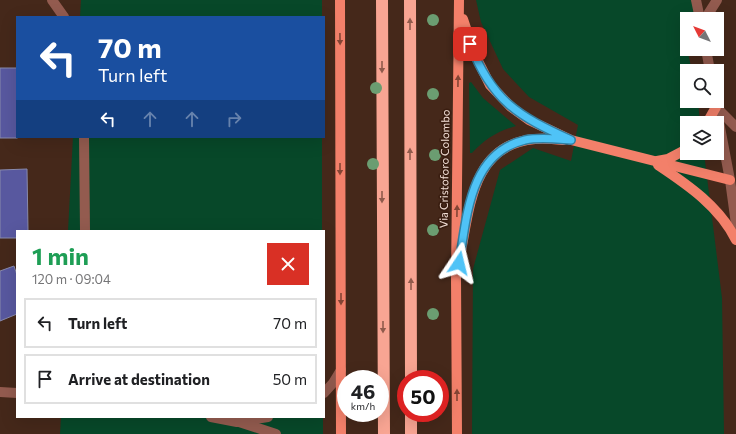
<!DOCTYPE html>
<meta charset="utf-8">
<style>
:root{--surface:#fff;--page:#f6f6f6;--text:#202124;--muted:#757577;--line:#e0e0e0}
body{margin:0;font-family:Commissioner,sans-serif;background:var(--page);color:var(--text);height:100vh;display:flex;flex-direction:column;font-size:15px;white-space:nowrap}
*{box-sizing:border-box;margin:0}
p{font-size:13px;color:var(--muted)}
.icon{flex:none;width:22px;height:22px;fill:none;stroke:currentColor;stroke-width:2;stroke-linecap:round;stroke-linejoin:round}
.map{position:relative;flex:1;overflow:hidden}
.details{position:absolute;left:16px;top:230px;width:309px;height:188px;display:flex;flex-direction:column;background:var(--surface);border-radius:0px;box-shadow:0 4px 16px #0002}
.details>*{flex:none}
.banner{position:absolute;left:16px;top:16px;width:309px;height:122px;border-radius:0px;box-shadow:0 4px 16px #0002;background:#1a4fa0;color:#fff;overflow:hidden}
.needle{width:26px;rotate:312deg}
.controls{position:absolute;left:680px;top:12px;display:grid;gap:8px}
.controls a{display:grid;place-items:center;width:44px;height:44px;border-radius:0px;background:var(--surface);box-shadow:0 4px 16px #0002;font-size:20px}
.speed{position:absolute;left:337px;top:370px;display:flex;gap:8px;font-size:20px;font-weight:700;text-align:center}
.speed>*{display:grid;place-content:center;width:52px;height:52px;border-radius:50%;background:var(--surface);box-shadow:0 4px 16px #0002;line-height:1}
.speed small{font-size:10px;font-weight:400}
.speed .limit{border:6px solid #d22;background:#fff;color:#111}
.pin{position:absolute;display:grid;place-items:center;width:34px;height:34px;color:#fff;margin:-17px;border-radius:8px;box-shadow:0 2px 6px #0006}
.me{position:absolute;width:44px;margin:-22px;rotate:10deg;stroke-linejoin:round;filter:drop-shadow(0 0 3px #0008)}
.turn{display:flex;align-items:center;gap:14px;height:84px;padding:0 16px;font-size:18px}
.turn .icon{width:52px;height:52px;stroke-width:2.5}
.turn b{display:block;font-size:28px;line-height:34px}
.lanes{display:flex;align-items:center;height:38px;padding:0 16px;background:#0003;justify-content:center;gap:20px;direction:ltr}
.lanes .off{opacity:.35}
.round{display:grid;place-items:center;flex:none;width:42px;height:42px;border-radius:0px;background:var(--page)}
.overview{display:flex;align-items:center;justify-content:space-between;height:68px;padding:0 16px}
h1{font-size:24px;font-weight:700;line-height:30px;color:#1e9e55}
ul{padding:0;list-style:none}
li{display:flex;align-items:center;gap:12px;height:50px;margin:0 8px 6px;padding:0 8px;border:2px solid var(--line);border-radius:0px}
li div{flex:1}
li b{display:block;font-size:15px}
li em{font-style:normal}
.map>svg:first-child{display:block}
.green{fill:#074829}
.building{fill:#58589f;stroke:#888aab}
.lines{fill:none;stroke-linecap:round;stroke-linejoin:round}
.minor{stroke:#935b4f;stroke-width:10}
.major{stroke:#f3806a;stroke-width:10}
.highway{stroke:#f8a593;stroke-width:12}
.tree{fill:#6b9d71}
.oneway{fill:#905b4c}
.oneway2{fill:#844535}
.route-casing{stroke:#337fa1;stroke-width:10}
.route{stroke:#4fc3f7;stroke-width:7}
.labels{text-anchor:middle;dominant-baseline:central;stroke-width:3.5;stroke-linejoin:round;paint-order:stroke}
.street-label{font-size:11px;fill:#f5e2d9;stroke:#3a1e11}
</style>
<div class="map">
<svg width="736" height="434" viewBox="0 0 736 434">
<rect width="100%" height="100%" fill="#45281a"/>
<!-- green -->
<g class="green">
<path d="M 81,0 L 322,0 L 322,17 L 80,17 Z"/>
<path d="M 476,0 L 699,0 L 693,19 L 687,19 L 687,35 L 685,40 L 692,71 L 687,71 L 687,101 L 698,101 L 700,123 L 687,123 L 687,153 L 704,153 L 722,298 L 724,434 L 472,434 L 473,269 L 500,170 L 533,148 L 571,161 L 578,125 L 529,97 L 503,69 L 481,22 Z"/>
<path d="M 471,82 L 483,98 L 516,126 C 498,131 485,139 472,153 L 470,153 L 469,83 Z"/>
<path d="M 73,137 L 322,137 L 322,231 L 68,231 Z"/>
<path d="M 61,417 L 323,417 L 323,434 L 60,434 Z"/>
</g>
<!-- building -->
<g class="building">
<rect x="0" y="68" width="17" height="70"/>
<path d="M 27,169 L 28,231 L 17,231 L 17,238 L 0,238 L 0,170 Z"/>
<path d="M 14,266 L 17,275 L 17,314 L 0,321 L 0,271 Z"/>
</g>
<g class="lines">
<!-- minor -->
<g class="minor">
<path d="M 52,0 L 64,17"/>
<path d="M 696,0 L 700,19"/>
<path d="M 705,19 L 717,0"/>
<path d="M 706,49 L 710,71"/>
<path d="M 715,101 L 730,180 L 736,224"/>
<path d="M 716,107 L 736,127"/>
<path d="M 84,137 L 85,231"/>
<path d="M 0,392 L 17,393"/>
<path d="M 324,393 L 333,383 L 341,370"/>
<path d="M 211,417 L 237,422 L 268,417"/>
<path d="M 239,422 L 276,434"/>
</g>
<!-- major -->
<g class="major">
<path d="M 340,0 L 341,434"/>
<path d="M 463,19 L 475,55 L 490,85 L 511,107 L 529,120 L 571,140 L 730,180"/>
<path d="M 707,123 L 716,107"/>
<path d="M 657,161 L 668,159 L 687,149"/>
<path d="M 658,165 C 688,185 720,207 736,240"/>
<path d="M 461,251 C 470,204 474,144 535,139 C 544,138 554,139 563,140"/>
<path d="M 457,434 L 456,278 L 459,0"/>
</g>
<!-- highway -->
<g class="highway">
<path d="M 382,0 L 384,434"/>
<path d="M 410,0 L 411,379"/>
<path d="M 411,413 L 411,434"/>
</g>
</g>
<!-- trees -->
<g class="tree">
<circle cx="433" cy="20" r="6"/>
<circle cx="376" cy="88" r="6"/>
<circle cx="433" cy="94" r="6"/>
<circle cx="435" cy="155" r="6"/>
<circle cx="373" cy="164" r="6"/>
<circle cx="433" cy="230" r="6"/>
<circle cx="433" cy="314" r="6"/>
</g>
<!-- one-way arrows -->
<defs><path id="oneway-solid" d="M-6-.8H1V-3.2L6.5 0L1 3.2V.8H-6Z"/></defs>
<g class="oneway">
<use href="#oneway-solid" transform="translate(410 24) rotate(-90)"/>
<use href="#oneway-solid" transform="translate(382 67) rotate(90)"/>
<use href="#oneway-solid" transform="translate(410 154) rotate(-90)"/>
<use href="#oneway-solid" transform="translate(382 197) rotate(90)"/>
<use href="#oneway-solid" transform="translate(411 284) rotate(-90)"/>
<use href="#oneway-solid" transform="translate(383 327) rotate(90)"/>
</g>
<g class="oneway2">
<use href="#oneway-solid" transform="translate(340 39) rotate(89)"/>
<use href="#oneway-solid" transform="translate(458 81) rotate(-89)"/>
<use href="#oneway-solid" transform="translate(340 169) rotate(90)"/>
<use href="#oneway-solid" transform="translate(457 211) rotate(-89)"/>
<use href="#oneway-solid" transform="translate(341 299) rotate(90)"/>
<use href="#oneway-solid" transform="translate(457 395) rotate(-90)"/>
</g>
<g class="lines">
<defs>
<path id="route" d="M 459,263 C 467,217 469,153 525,140 C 540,137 556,139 571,140 C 518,116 492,101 470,44"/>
</defs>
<!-- route casing -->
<use href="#route" class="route-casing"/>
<!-- route -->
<use href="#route" class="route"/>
</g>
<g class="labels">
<!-- street labels -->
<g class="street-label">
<text transform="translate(444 169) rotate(-89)">Via Cristoforo Colombo</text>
</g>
</g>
</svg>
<div class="controls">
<a><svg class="needle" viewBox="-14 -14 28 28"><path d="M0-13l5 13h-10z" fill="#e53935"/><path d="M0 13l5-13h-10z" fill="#757577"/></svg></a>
<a><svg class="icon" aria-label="search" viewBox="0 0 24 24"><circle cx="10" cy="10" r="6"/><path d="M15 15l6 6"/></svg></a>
<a><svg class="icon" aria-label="layers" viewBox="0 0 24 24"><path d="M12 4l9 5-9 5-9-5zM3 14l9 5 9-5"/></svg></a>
</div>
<div class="speed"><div>46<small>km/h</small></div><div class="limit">50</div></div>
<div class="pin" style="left:470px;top:44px;background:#d93025"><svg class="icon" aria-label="arrive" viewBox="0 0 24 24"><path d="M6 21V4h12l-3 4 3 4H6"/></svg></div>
<svg class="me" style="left:459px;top:263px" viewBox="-20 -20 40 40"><path d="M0-17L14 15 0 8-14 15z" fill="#4fc3f7" stroke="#fff" stroke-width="4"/></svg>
<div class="banner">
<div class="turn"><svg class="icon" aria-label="left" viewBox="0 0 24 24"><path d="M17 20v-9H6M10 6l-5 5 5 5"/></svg><div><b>70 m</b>Turn left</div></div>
<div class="lanes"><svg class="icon" aria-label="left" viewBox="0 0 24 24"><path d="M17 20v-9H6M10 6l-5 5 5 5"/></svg><svg class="icon off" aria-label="ahead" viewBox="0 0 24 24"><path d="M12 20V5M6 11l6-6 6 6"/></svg><svg class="icon off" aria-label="ahead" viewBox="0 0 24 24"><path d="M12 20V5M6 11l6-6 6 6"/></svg><svg class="icon off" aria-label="right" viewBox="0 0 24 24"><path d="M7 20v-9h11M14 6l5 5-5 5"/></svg></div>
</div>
<section class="details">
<div class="overview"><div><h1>1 min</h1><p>120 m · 09:04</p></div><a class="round" style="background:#d93025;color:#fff"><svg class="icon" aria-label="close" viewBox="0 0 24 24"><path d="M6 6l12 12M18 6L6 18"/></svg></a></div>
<ul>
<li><svg class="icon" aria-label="left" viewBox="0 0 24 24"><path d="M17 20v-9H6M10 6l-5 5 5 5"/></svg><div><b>Turn left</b></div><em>70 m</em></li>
<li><svg class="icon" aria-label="arrive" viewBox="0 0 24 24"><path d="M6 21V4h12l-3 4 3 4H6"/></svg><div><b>Arrive at destination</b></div><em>50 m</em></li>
</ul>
</section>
</div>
